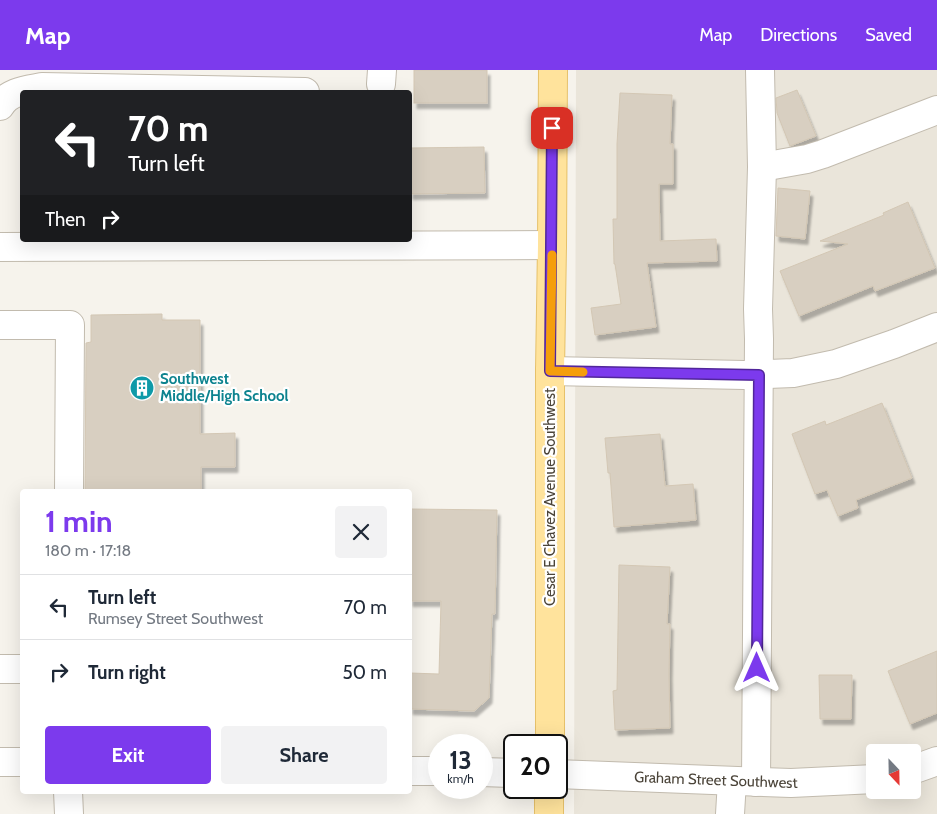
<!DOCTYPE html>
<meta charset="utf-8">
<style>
:root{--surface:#fff;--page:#f2f2f3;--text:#1f2937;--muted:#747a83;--line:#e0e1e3;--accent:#7c3aed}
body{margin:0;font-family:Cabin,sans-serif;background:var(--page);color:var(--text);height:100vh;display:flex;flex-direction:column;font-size:19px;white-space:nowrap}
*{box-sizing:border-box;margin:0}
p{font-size:16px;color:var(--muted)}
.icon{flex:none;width:28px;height:28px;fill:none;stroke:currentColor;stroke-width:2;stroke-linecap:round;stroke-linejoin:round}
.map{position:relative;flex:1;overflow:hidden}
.panel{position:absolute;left:20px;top:419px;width:392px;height:305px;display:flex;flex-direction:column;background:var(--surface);border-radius:5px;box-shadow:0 5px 20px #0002}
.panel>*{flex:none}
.guide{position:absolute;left:20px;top:20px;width:392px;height:152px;border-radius:5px;box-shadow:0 5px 20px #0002;background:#202124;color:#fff;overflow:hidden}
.needle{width:32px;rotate:158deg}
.buttons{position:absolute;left:866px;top:674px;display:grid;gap:10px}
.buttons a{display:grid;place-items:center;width:55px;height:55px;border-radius:5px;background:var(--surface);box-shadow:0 5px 20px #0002;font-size:25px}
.speed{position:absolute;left:428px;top:664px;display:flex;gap:10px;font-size:25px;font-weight:700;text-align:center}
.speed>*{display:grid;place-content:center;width:65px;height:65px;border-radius:50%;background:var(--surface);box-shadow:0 5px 20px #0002;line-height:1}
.speed small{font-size:12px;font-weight:400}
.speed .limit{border:2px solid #111;border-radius:8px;background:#fff;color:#111}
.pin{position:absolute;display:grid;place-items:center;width:42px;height:42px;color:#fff;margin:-21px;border-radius:10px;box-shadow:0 2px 8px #0006}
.me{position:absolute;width:55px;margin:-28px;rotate:0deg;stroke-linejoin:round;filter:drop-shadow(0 0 4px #0008)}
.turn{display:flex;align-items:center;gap:18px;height:105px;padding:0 25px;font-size:22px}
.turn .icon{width:65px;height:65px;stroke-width:2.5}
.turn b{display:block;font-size:35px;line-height:42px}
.then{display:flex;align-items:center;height:48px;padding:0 25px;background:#0003;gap:10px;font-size:19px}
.round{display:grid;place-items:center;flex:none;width:52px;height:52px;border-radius:5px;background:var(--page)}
.headline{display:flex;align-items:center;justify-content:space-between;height:85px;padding:0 25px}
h1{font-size:30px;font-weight:700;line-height:38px;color:var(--accent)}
.cta{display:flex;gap:10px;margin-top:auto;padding:10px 25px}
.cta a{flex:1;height:58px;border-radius:5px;background:var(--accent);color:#fff;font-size:20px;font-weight:700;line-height:58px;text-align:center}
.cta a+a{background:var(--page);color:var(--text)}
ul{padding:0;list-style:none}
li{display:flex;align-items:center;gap:15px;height:65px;padding:0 25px;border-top:1px solid var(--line)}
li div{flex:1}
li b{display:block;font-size:19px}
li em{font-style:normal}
header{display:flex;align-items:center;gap:30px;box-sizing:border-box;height:70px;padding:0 25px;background:var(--accent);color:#fff}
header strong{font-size:24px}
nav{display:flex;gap:28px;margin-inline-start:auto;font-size:18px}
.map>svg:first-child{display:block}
.residential{fill:#eae5da;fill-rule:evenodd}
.building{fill:#d8cfc1;stroke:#d3c7b4;filter:url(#shadow)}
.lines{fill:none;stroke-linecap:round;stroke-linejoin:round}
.minor-casing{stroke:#c2bbae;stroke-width:30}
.major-casing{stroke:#e6c16a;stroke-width:30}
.minor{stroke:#fff;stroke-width:28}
.major{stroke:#ffe39c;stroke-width:28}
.route-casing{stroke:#51269a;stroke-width:12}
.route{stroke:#7c3aed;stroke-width:9}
.slow{stroke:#f59e0b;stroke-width:9}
.labels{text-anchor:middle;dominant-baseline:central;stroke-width:4.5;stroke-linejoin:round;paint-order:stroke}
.culture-label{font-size:15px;font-weight:bold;fill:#0d838f;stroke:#fff;text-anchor:start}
.street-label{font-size:15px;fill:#4b4439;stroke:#fff}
</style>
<header>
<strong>Map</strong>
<nav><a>Map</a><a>Directions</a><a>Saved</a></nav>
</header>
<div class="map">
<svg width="937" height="744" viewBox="0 0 937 744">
<defs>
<filter id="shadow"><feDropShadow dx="3" dy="5.5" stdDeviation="1" flood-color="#0004"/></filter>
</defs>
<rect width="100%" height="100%" fill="#f6f3ec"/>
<!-- residential -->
<path class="residential" d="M 576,0 L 937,0 L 937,744 L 574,744 ZM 875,682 L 912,682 L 912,720 L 875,720 Z"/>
<!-- building -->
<g class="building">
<rect x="414" y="0" width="73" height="33"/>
<path d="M 797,20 L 816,66 L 790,76 L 777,43 L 776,28 Z"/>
<path d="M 620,23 L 672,25 L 670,74 L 673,74 L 673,114 L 659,114 L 660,171 L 716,169 L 717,191 L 647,193 L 656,257 L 595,265 L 591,238 L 621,234 L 615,194 L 614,194 L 613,149 L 617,149 L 617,74 Z"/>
<path d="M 484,77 L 485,123 L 410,124 L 410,78 Z"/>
<path d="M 778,118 L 810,121 L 805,169 L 776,166 Z"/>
<path d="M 908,132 L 935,198 L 875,221 L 873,216 L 799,246 L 780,201 L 848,174 L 820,171 L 884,145 L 883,143 Z"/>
<path d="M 162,244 L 162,250 L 200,250 L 200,364 L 235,363 L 235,397 L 201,397 L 201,421 L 85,421 L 86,273 L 91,272 L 91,245 Z"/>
<path d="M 882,333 L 912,408 L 856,430 L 858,438 L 838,446 L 827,420 L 815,424 L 792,364 L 825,351 L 826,355 Z"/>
<path d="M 660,364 L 665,416 L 693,414 L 696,450 L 614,457 L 610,403 L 608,403 L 605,368 Z"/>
<path d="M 410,439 L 497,440 L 495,544 L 492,544 L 489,628 L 474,641 L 410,639 L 410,603 L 439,604 L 441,531 L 410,531 Z"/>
<path d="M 619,495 L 670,497 L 667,554 L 670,554 L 669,604 L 670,658 L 615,660 L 613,621 L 617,620 Z"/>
<path d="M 937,581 L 937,643 L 910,654 L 888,601 Z"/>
<path d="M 819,605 L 852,605 L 851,649 L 820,649 Z"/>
</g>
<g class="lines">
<defs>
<g id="minor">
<path d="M 381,14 L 382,0"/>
<path d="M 0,36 C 9,21 27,20 42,17 L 305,22"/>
<path d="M 762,97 L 807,89 L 823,84 L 937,40"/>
<path d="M 0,177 L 552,175"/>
<path d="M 0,255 L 70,255 L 69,421"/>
<path d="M 550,301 L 744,305 L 793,303 L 836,294 L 894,274 L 937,257"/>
<path d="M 0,599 L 22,599"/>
<path d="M 0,692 L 22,692"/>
<path d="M 912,700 L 937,691"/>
<path d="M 410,701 L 439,701"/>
<path d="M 481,702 L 514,703"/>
<path id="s1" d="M 556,704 L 791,713 L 875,709"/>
<path d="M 756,712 L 759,269 L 758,239 L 762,97 L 760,0"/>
<path d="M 68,721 L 69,744"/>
<path d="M 730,744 L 732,711"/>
</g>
<g id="major">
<path d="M 550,675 L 550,301 L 552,175 L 553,0"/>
<path d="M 549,718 L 549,744"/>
</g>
</defs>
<!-- minor casing -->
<use href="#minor" class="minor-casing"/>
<!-- major casing -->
<use href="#major" class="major-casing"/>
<!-- minor -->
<use href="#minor" class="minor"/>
<!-- major -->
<use href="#major" class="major"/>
</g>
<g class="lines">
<defs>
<path id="route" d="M 552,58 L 550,301 L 759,305 L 757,598"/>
</defs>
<!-- route casing -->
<use href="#route" class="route-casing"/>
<!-- route -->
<use href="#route" class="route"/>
<!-- slow -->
<path class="slow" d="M 552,185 L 550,301 L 583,302"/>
</g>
<!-- icons -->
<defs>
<symbol id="building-disc" viewBox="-11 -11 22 22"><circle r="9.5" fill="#0f9aa8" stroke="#fff"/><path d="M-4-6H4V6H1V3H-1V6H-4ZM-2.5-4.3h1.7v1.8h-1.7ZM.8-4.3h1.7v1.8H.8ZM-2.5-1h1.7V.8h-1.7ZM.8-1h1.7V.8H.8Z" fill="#fff"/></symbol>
</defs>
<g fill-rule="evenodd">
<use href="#building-disc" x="128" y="304" width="28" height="28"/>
</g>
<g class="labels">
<!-- culture labels -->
<g class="culture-label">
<text x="160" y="309">Southwest<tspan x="160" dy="17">Middle/High School</tspan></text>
</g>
<!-- street labels -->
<g class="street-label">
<text transform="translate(550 427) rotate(-90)">Cesar E Chavez Avenue Southwest</text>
<text stroke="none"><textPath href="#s1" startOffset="160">Graham Street Southwest</textPath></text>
</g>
</g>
</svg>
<div class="buttons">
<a><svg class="needle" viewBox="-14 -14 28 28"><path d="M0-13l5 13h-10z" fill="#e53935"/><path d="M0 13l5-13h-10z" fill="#747a83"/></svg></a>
</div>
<div class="speed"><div>13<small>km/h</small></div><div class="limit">20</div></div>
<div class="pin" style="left:552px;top:58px;background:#d93025"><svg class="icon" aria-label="arrive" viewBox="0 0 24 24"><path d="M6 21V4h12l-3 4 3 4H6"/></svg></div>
<svg class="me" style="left:757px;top:598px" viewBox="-20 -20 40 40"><path d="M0-17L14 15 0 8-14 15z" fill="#7c3aed" stroke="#fff" stroke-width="4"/></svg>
<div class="guide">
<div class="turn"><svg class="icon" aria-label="left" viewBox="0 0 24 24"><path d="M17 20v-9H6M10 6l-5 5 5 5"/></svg><div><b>70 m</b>Turn left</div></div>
<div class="then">Then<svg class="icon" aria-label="right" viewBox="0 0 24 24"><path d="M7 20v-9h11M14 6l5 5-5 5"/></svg></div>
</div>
<section class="panel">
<div class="headline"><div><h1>1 min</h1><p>180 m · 17:18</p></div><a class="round"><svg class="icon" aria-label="close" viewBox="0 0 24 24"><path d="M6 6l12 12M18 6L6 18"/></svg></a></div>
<ul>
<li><svg class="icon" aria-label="left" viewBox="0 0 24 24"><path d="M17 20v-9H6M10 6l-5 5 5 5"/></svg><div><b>Turn left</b><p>Rumsey Street Southwest</p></div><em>70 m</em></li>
<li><svg class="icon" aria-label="right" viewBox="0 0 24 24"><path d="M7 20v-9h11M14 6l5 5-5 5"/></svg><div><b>Turn right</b></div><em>50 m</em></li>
</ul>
<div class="cta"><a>Exit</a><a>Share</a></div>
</section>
</div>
